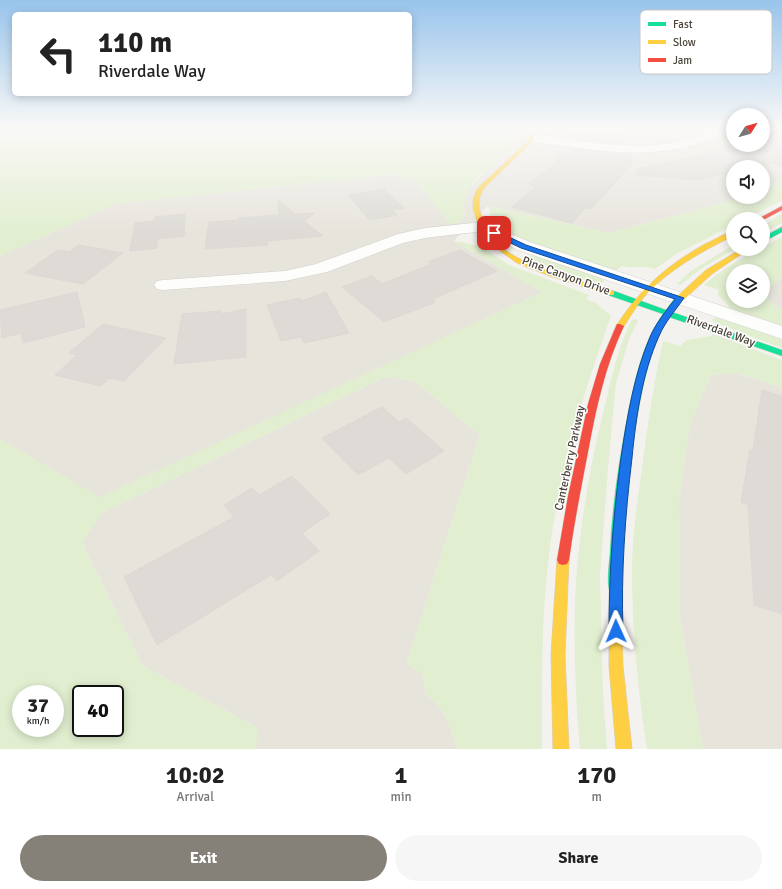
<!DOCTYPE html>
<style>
:root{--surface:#fff;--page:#f6f6f6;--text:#222;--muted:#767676;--accent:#868178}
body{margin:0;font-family:Signika,sans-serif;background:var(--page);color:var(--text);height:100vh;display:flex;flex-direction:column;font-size:15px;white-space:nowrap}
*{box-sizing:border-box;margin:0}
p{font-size:13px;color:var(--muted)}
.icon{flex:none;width:22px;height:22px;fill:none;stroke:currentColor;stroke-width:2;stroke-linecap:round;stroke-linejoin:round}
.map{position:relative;height:749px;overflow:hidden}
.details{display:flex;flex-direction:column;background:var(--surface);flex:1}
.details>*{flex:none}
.top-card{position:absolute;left:12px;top:12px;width:400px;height:84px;border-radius:6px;box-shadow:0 2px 10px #0003;background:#fff;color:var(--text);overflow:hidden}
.needle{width:26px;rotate:53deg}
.fabs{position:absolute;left:726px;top:108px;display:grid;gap:8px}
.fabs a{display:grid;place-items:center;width:44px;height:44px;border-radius:50%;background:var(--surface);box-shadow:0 2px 10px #0003;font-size:20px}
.speed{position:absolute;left:12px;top:685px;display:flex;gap:8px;font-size:20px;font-weight:700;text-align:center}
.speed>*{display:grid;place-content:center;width:52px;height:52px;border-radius:50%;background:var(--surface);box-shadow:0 2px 10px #0003;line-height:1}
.speed small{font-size:10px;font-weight:400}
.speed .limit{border:2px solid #111;border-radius:6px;background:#fff;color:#111}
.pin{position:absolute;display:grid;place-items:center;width:34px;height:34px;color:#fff;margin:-17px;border-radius:8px;box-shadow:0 2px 6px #0006}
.me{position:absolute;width:44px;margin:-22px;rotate:359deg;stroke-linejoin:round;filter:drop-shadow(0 0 3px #0008)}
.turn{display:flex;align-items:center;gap:14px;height:84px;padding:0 20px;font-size:18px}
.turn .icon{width:52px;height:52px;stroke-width:2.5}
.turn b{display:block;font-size:28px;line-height:34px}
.eta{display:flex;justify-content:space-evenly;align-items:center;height:68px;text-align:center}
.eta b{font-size:24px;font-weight:700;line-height:28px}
.button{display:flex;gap:8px;margin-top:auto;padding:8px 20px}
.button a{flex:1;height:46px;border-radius:24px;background:var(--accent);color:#fff;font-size:16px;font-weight:700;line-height:46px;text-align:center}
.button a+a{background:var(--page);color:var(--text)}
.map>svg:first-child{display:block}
.residential{fill:#e7e4dc}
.green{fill:#e1eecf;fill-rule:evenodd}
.building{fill:#dedbd6;stroke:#dcd9d4}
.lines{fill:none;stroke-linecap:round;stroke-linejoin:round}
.street-casing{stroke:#d2d0cb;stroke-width:1}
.fast-casing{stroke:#d3cfc5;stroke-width:1}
.slow-casing{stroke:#d3cfc5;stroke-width:1}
.jam-casing{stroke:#d3cfc5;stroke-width:1}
.street{fill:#fdfdfc;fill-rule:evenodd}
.fast{fill:#16e098;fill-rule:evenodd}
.slow{fill:#ffcf43;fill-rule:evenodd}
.jam{fill:#f24e42;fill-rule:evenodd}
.route{fill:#1a73e8;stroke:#114b97}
.labels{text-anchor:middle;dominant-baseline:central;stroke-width:3;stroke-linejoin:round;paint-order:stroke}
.street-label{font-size:12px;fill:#4b4439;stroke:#fff}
.key{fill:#fff;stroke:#c9c7c4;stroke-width:1}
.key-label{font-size:11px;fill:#4b4439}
</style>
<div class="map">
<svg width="782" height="749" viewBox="0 0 782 749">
<rect width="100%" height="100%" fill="#f4f2ee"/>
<!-- residential -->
<g class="residential">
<path d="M 523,129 L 733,129 L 733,145 L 763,145 L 763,129 L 782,129 L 782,180 L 763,189 L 763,167 L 733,167 L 733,197 L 745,197 L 609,233 L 488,206 L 454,241 L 542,292 L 100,498 L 0,439 L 0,256 L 116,204 L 394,174 L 415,179 L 450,224 L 465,217 L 463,201 L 468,189 L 523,132 Z"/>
<path d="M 782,277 L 782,309 L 773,305 L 763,292 Z"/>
<path d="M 736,373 L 782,388 L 782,749 L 703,749 L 680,618 L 679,501 L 690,423 L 711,375 Z"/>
<path d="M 385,377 L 414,381 L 480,435 L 406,664 L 423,674 L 425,693 L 440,707 L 450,726 L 457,749 L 252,749 L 258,728 L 143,666 L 82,543 L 102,513 Z"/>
</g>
<!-- green -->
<g class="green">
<path d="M 0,129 L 523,129 C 524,158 455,170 465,217 L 458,223 L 450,224 L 415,179 L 394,174 L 116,204 L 0,256 Z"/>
<path d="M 782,180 L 782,201 L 744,219 L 733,219 L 733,225 L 676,254 L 655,269 C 642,265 634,269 622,266 L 615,271 C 582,261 520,247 496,223 C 491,218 490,212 488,206 L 609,233 L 745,197 L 763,197 L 763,189 Z"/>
<path d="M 782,213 L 782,223 L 763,233 L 763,226 Z"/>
<path d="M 782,237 L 782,277 L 763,293 L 773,305 L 782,309 L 782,328 L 727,308 L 729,306 L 718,295 L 719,290 L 704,285 C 728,264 756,251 782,237 ZM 733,271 L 763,271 L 763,301 L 733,301 Z"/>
<path d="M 454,241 L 480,246 L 509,265 L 589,295 L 586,299 L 596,303 L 611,316 C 581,399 555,486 547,574 C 541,632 542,690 542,749 L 457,749 L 450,726 L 440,707 L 425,693 L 423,675 L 406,664 L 480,435 L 414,381 L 385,377 L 102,513 L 82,543 L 143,666 L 258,728 L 256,749 L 0,749 L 0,439 L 100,497 L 542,292 ZM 21,694 L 55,694 L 55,728 L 21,728 ZM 81,694 L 115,694 L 115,728 L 81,728 Z"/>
<path d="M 733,245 L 733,249 L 735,249 L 702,268 L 680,285 L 677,284 L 691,271 Z"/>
<path d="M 530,256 L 538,256 L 599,277 L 605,282 L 593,283 L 534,261 L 530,259 Z"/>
<path d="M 717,316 L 782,338 L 782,348 L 716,323 L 712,320 Z"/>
<path d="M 636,319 L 638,321 L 629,339 L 616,383 L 608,468 L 600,575 L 603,695 L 607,749 L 580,749 C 575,694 573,637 576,582 C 580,524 590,466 604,409 C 612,378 617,348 632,320 Z"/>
<path d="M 713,334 L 782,360 L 782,388 L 737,373 L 711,375 L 690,423 L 679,501 L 680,618 L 703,749 L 647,749 C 638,690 632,630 632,570 C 632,534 638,498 643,461 C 648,421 654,381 663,341 L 680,346 L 687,340 L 711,336 Z"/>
</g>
<!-- building -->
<g class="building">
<path d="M 569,129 L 618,129 L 624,144 L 572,138 Z"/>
<path d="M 768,129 L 782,129 L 782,166 L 771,163 L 753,167 L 733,167 L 733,172 L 698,180 L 636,175 L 636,169 L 711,153 L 733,144 L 763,145 L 763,131 Z"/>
<path d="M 574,149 L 629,154 L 633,163 L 591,209 L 585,208 L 572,223 L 512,207 L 536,186 L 529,184 L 557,162 L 561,152 L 575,154 Z"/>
<path d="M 384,189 L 404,208 L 393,210 L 397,215 L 370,220 L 348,195 Z"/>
<path d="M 278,200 L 295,214 L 315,213 L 304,221 L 323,236 L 267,241 L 267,245 L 205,249 L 209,222 L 239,220 L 239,218 L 279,215 Z"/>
<path d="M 185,214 L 184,236 L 157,239 L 157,248 L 130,251 L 135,223 L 154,221 L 155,217 Z"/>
<path d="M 79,245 L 123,253 L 83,284 L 25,273 L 58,250 L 69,252 Z"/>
<path d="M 460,250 L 497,271 L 433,299 L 436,302 L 384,322 L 342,287 L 372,276 L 382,284 L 432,264 L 428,262 Z"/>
<path d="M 77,292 L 85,327 L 23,343 L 21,333 L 2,338 L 0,310 Z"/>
<path d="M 326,292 L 349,333 L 304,343 L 301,337 L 281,341 L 267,305 L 300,298 L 302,301 Z"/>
<path d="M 246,309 L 246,357 L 174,364 L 182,314 L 221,311 L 221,314 Z"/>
<path d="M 103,324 L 166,338 L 124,381 L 109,378 L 101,386 L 55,375 L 77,355 L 69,353 Z"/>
<path d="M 762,390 L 782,396 L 782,614 L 754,605 L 748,505 L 741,502 L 750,450 L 753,451 Z"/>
<path d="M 382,407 L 399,422 L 406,418 L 444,451 L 406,474 L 389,458 L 358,475 L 322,438 Z"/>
<path d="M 292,476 L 330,514 L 302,533 L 319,551 L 277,581 L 271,575 L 157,645 L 124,577 L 234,517 L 224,505 L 252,488 L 259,495 Z"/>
</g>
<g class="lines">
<defs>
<g id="street">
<path d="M 713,129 L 729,129 C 725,134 716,136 710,139 C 654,163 590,149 532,142 L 526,138 L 532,134 C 580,141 634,152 682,141 C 693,138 703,133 713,129 Z"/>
<path d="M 483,222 L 530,242 L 782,326 L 782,339 L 518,250 L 481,232 L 466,233 L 425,238 L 403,243 L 327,272 L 285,281 L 163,290 L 157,289 L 154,285 L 157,281 L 163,280 L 285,271 L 316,264 L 398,234 L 425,228 Z"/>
</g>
<g id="fast">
<path d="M 782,227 L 782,232 L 763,242 L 763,237 Z"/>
<path d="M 608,291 L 614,291 L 666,310 L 674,299 L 680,299 L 681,301 L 672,312 L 782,350 L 782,356 L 669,317 C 651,346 644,379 638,412 C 627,472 622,532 621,592 L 619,596 L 615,598 L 611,596 C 606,586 609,565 610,554 C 612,507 619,460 628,414 C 635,380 642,344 663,314 L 608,295 Z"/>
</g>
<g id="slow">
<path d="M 531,129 L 535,129 L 532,142 L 484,188 C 477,199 478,208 483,220 C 486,227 488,233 493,239 C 517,267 579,280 614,291 L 614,295 L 608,295 L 547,275 L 517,263 L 493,246 L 486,239 L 479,228 L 473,208 L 473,200 L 476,191 L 480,186 L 528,141 Z"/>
<path d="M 733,231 L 733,236 C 701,252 668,270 644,297 C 636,307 630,317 623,328 L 617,328 L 616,326 C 640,289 667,265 705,244 C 714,240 723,234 733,231 Z"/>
<path d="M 741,249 L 749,249 L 712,274 L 680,303 L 674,303 L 673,301 L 674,299 L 706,270 Z"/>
<path d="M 563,555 L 567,556 L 569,560 L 565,655 L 569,749 L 553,749 L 551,655 L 557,560 L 559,556 Z"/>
<path d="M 615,586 L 619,588 L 621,592 L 623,666 L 632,749 L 616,749 L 609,666 L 609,592 L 611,588 Z"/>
</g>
<g id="jam">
<path d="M 782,206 L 782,210 L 763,220 L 763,219 L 758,219 Z"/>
<path d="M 617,324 L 620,324 L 624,326 C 605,366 596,409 588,452 C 581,488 574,524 569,560 L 567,564 L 563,565 L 559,564 L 557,560 L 568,496 L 588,404 L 600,364 Z"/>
</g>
</defs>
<!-- street casing -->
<use href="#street" class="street-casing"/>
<!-- fast casing -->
<use href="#fast" class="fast-casing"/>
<!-- slow casing -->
<use href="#slow" class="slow-casing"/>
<!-- jam casing -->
<use href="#jam" class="jam-casing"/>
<!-- street -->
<use href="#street" class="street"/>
<!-- fast -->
<use href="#fast" class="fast"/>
<!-- slow -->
<use href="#slow" class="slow"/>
<!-- jam -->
<use href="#jam" class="jam"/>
</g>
<!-- sky -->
<linearGradient id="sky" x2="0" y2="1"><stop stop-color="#98c4ec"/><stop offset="0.55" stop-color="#faf9f7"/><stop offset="1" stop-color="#faf9f7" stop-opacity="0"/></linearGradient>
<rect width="782" height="234" fill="url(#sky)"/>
<!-- route -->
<path class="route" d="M 492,231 L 496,231 L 526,245 L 684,298 C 675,311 665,322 659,336 C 642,374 636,417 632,458 C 625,516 621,573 623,631 L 621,635 L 616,637 L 611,635 L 609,631 C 609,573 613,516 621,458 C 627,417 634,375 650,337 C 656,323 666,311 675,299 L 521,248 L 492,234 Z"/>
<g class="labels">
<!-- street labels -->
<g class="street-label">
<text transform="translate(566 276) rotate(20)">Pine Canyon Drive</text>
<text transform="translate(721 331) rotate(20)">Riverdale Way</text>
<text transform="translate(570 458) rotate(-78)">Canterberry Parkway</text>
</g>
</g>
<!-- legend -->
<rect x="640" y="10" width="132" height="64" rx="6" class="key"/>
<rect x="648" y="22" width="18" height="4" fill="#16e098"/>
<rect x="648" y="40" width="18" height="4" fill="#ffcf43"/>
<rect x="648" y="58" width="18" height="4" fill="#f24e42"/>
<g class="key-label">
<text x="673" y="28">Fast</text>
<text x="673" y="46">Slow</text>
<text x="673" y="64">Jam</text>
</g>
</svg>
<div class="fabs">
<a><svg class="needle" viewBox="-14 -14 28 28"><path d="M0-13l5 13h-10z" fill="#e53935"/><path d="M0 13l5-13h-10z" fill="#767676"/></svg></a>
<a><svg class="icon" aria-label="sound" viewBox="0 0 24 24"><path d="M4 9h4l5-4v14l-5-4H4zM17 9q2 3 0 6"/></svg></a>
<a><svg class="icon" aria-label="search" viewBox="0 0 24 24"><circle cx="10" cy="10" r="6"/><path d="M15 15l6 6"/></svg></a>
<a><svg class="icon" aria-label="layers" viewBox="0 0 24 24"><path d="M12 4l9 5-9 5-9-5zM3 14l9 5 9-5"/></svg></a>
</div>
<div class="speed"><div>37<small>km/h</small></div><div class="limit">40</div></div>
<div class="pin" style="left:494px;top:233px;background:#d93025"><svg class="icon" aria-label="arrive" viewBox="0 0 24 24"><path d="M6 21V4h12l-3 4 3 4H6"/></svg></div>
<svg class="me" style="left:616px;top:631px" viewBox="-20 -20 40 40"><path d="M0-17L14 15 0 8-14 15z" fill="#1a73e8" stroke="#fff" stroke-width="4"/></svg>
<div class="top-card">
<div class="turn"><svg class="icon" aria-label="left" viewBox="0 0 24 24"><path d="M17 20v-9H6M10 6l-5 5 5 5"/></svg><div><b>110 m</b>Riverdale Way</div></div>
</div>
</div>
<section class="details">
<div class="eta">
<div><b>10:02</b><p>Arrival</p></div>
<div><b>1</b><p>min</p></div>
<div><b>170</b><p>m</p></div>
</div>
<div class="button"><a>Exit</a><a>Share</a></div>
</section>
